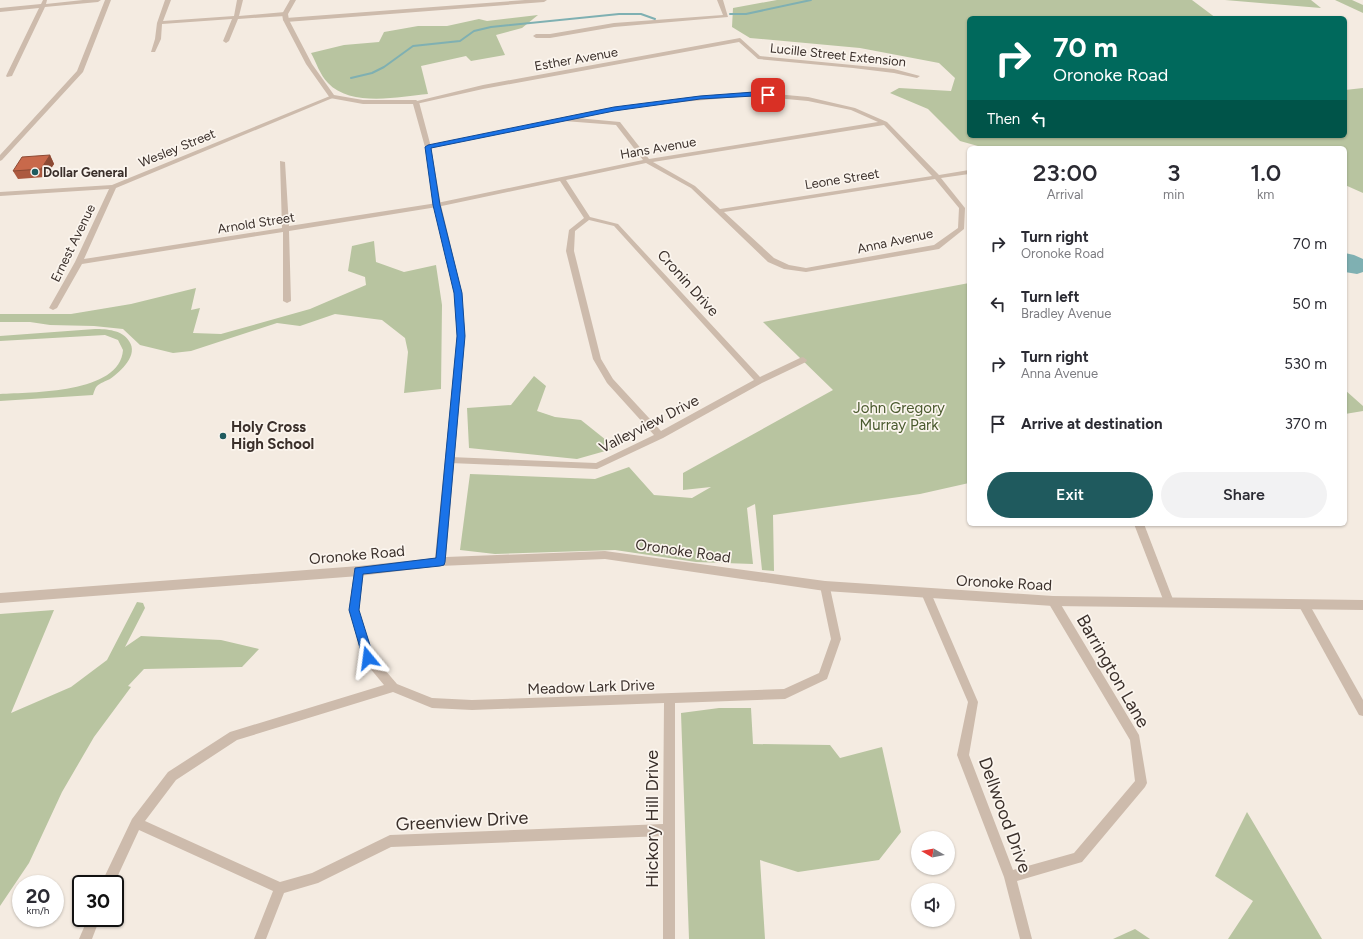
<!DOCTYPE html>
<style>
:root{--surface:#fff;--page:#f2f2f3;--text:#2b2b33;--muted:#7c7c81;--accent:#1f5a5e}
body{margin:0;font-family:Figtree,sans-serif;background:var(--page);color:var(--text);height:100vh;display:flex;flex-direction:column;font-size:15px;white-space:nowrap}
*{box-sizing:border-box;margin:0}
p{font-size:13px;color:var(--muted)}
.icon{flex:none;width:22px;height:22px;fill:none;stroke:currentColor;stroke-width:2;stroke-linecap:round;stroke-linejoin:round}
.map{position:relative;flex:1;overflow:hidden}
.drawer{position:absolute;left:967px;top:146px;width:380px;height:380px;display:flex;flex-direction:column;background:var(--surface);border-radius:6px;box-shadow:0 1px 3px #0004}
.drawer>*{flex:none}
.hud{position:absolute;left:967px;top:16px;width:380px;height:122px;border-radius:6px;box-shadow:0 1px 3px #0004;background:#00695c;color:#fff;overflow:hidden}
.needle{width:26px;rotate:279deg}
.buttons{position:absolute;left:911px;top:831px;display:grid;gap:8px}
.buttons a{display:grid;place-items:center;width:44px;height:44px;border-radius:50%;background:var(--surface);box-shadow:0 1px 3px #0004;font-size:20px}
.speed{position:absolute;left:12px;top:875px;display:flex;gap:8px;font-size:20px;font-weight:700;text-align:center}
.speed>*{display:grid;place-content:center;width:52px;height:52px;border-radius:50%;background:var(--surface);box-shadow:0 1px 3px #0004;line-height:1}
.speed small{font-size:10px;font-weight:400}
.speed .limit{border:2px solid #111;border-radius:6px;background:#fff;color:#111}
.pin{position:absolute;display:grid;place-items:center;width:34px;height:34px;color:#fff;margin:-17px;border-radius:8px;box-shadow:0 2px 6px #0006}
.me{position:absolute;width:44px;margin:-22px;rotate:344deg;stroke-linejoin:round;filter:drop-shadow(0 0 3px #0008)}
.turn{display:flex;align-items:center;gap:14px;height:84px;padding:0 20px;font-size:18px}
.turn .icon{width:52px;height:52px;stroke-width:2.5}
.turn b{display:block;font-size:28px;line-height:34px}
.then{display:flex;align-items:center;height:38px;padding:0 20px;background:#0003;gap:8px;font-size:15px}
.eta{display:flex;justify-content:space-evenly;align-items:center;height:68px;text-align:center}
.eta b{font-size:24px;font-weight:600;line-height:28px}
.button{display:flex;gap:8px;margin-top:auto;padding:8px 20px}
.button a{flex:1;height:46px;border-radius:24px;background:var(--accent);color:#fff;font-size:16px;font-weight:600;line-height:46px;text-align:center}
.button a+a{background:var(--page);color:var(--text)}
ul{padding:0;list-style:none}
li{display:flex;align-items:center;gap:12px;height:60px;padding:0 20px}
li div{flex:1}
li b{display:block;font-size:15px}
li em{font-style:normal}
.map>svg:first-child{display:block}
.green{fill:#b8c4a0}
.water{fill:#7fb0b2}
.lines{fill:none;stroke-linecap:round;stroke-linejoin:round}
.stream{stroke:#7fb0b2;stroke-width:2}
.minor{fill:#cdbbac;fill-rule:evenodd}
.tertiary{fill:#cdbbac;fill-rule:evenodd}
.wall{fill:#ac5a40}
.shaded-wall{fill:#8c4a34}
.building{fill:#c8694b;stroke:#8c4a34}
.route{fill:#1a73e8;stroke:#114b97}
.poi-dot{fill:#1f5a5e;stroke:#fbf5ee;stroke-width:1.5}
.labels{text-anchor:middle;dominant-baseline:central;stroke-width:3.5;stroke-linejoin:round;paint-order:stroke}
.far-street-label{font-size:13px;fill:#3b302b;stroke:#fbf5ee}
.far-poi-label{font-size:13px;font-weight:bold;fill:#3b302b;stroke:#fbf5ee;text-anchor:start}
.street-label{font-size:15px;fill:#3b302b;stroke:#fbf5ee}
.park-label{font-size:15px;fill:#4a5a2e;stroke:#fbf5ee}
.poi-label{font-size:15px;font-weight:bold;fill:#3b302b;stroke:#fbf5ee;text-anchor:start}
.near-street-label{font-size:18px;fill:#3b302b;stroke:#fbf5ee}
</style>
<div class="map">
<svg width="1363" height="939" viewBox="0 0 1363 939">
<rect width="100%" height="100%" fill="#f4ebe1"/>
<!-- green -->
<g class="green">
<path d="M 777,0 L 1192,0 L 1216,18 L 969,18 L 969,136 L 1345,136 L 1345,90 L 1363,88 L 1363,193 L 1345,185 L 1345,148 L 985,148 L 960,141 L 928,109 L 890,93 L 899,88 L 951,91 L 955,78 L 939,63 L 860,48 L 750,38 L 732,27 L 733,8 Z"/>
<path d="M 1225,0 L 1311,0 L 1321,8 Z"/>
<path d="M 1335,0 L 1352,0 L 1363,5 L 1363,13 Z"/>
<path d="M 538,15 L 522,28 L 496,35 L 505,55 L 471,61 L 466,56 L 421,66 L 428,94 C 399,97 350,107 328,83 C 320,75 316,62 311,53 L 344,45 L 379,42 L 384,32 L 418,26 L 447,26 L 479,19 L 487,21 Z"/>
<path d="M 374,241 L 376,262 L 404,272 L 436,265 L 442,305 L 441,389 L 404,393 L 408,352 L 405,338 L 382,320 L 335,314 L 300,326 L 277,323 L 191,351 L 173,353 L 140,345 L 123,329 L 94,326 L 50,325 L 30,322 L 0,322 L 0,314 L 71,314 L 131,304 L 196,288 L 191,310 L 200,308 L 193,333 L 221,334 L 310,309 L 366,285 L 365,277 L 348,271 L 352,246 Z"/>
<path d="M 969,283 L 969,483 L 920,494 L 773,515 L 774,571 L 762,570 L 755,504 L 747,508 L 753,564 L 696,562 L 615,550 L 495,554 L 460,550 L 470,474 L 595,479 L 629,467 L 654,495 L 692,498 L 711,487 L 683,490 L 683,473 L 833,390 L 763,322 Z"/>
<path d="M 95,329 C 107,329 122,330 129,341 C 139,355 121,371 110,379 C 106,381 100,383 97,386 C 95,388 94,392 93,395 L 0,401 L 0,394 C 31,392 120,394 123,350 L 118,340 L 105,335 L 0,341 L 0,336 Z"/>
<path d="M 534,376 L 546,386 L 537,411 L 555,417 L 581,420 L 616,448 L 577,459 L 469,448 L 467,408 L 511,405 Z"/>
<path d="M 1345,390 L 1363,406 L 1363,411 L 1345,414 Z"/>
<path d="M 137,602 L 143,603 L 145,608 L 125,647 L 141,636 L 221,640 L 259,649 L 242,667 L 144,669 L 128,686 L 131,687 L 94,737 L 62,792 L 29,863 L 0,906 L 0,614 L 54,610 L 11,713 L 71,687 L 107,660 Z"/>
<path d="M 719,708 L 751,708 L 753,744 L 830,745 L 840,758 L 882,747 L 901,832 L 879,860 L 798,872 L 760,860 L 765,939 L 689,939 L 681,713 Z"/>
<path d="M 1247,812 L 1322,939 L 1228,939 L 1253,901 L 1215,876 Z"/>
<path d="M 1135,929 L 1150,939 L 1113,939 Z"/>
</g>
<!-- water -->
<path class="water" d="M 1345,253 L 1354,255 L 1363,259 L 1363,272 L 1357,274 L 1345,272 Z"/>
<g class="lines">
<!-- stream -->
<g class="stream">
<path d="M 730,14 L 746,14 L 811,0"/>
<path d="M 351,78 L 372,73 L 384,67 L 413,46 L 460,41 L 474,31 L 491,27 L 619,14 L 641,14 L 655,19"/>
</g>
<!-- minor -->
<g class="minor">
<path d="M 43,0 L 47,0 L 46,4 L 83,0 L 101,0 L 98,2 L 45,7 L 12,76 L 7,77 L 6,76 L 39,8 L 0,12 L 0,8 L 41,4 Z"/>
<path d="M 105,0 L 111,0 L 83,72 L 2,160 L 0,161 L 0,155 L 77,71 Z"/>
<path d="M 165,0 L 171,0 L 163,21 L 234,16 L 237,0 L 243,0 L 239,16 L 285,12 L 288,14 L 285,16 L 238,19 L 229,41 L 226,43 L 223,41 L 232,19 L 162,24 L 161,39 L 155,52 L 151,52 L 155,39 L 157,23 Z"/>
<path d="M 525,0 L 547,0 L 544,2 L 286,22 L 283,20 L 286,18 Z"/>
<path d="M 717,0 L 723,0 L 728,17 L 614,27 L 550,38 L 536,38 L 533,36 L 536,34 L 550,34 L 614,23 L 723,15 Z"/>
<path d="M 740,38 L 760,56 L 894,69 L 920,76 L 917,78 L 894,73 L 853,68 L 758,59 L 739,42 L 483,89 L 416,104 L 413,102 L 483,85 Z"/>
<path d="M 754,92 L 808,97 L 855,108 L 887,122 L 939,175 L 969,170 L 969,174 L 941,178 L 965,208 L 964,229 L 939,249 L 806,272 L 784,269 L 768,262 L 691,188 L 646,163 L 566,180 L 590,217 L 618,224 L 760,377 L 800,358 L 803,357 L 807,360 L 806,362 L 762,383 L 663,438 L 597,469 L 450,463 L 446,460 L 450,457 L 596,463 L 654,435 L 607,383 L 593,359 L 566,251 L 569,230 L 584,218 L 560,181 L 437,207 L 289,231 L 291,301 L 287,303 L 283,301 L 283,232 L 82,264 L 57,308 L 53,310 L 49,308 L 75,262 L 109,189 L 0,196 L 0,192 L 112,185 L 330,96 L 335,97 L 116,188 L 84,259 L 282,228 L 280,161 L 285,162 L 289,226 L 437,203 L 643,160 L 616,125 L 564,121 L 428,149 L 426,148 L 426,146 L 603,109 L 700,96 ZM 754,96 L 808,101 L 851,110 L 878,122 L 649,159 L 620,122 L 577,118 C 635,106 695,100 754,96 ZM 884,125 L 932,176 L 720,209 L 695,186 L 653,162 ZM 935,179 L 959,208 L 958,228 L 934,245 L 806,268 L 789,265 L 774,258 L 724,212 ZM 589,220 L 614,226 L 754,380 L 661,431 L 613,379 L 601,359 L 574,251 L 575,231 Z"/>
<path d="M 1134,524 L 1144,524 L 1174,602 L 1173,605 L 1169,606 L 1165,605 L 1164,602 Z"/>
<path d="M 359,567 L 362,568 L 364,571 L 359,610 L 373,656 L 397,684 L 432,698 L 472,700 L 784,689 L 819,673 L 831,639 L 820,586 L 821,583 L 825,582 L 829,583 L 841,639 L 827,679 L 785,699 L 675,703 L 675,939 L 663,939 L 663,836 L 391,847 L 318,883 L 284,893 L 266,939 L 254,939 L 273,891 L 139,830 L 114,884 L 101,884 L 132,819 L 168,772 L 230,732 L 384,685 L 364,661 L 349,610 L 354,571 L 356,568 ZM 393,692 L 432,708 L 472,710 L 664,703 L 663,824 L 390,835 L 312,873 L 280,882 L 145,821 L 176,780 L 237,740 Z"/>
<path d="M 926,589 L 930,590 L 931,593 L 978,702 L 969,755 L 1013,870 L 1074,853 L 1135,781 L 1130,740 L 1049,604 L 1048,601 L 1049,598 L 1053,597 L 1057,598 L 1139,735 L 1147,783 L 1145,787 L 1082,862 L 1017,881 L 1032,939 L 1020,939 L 1004,877 L 957,755 L 968,702 L 921,593 L 922,590 Z"/>
<path d="M 1304,601 L 1308,602 L 1363,700 L 1363,716 L 1359,715 L 1300,608 L 1299,605 L 1300,602 Z"/>
<path d="M 88,918 L 100,918 L 92,939 L 79,939 Z"/>
</g>
<!-- tertiary -->
<path class="tertiary" d="M 290,0 L 296,0 L 288,14 L 289,20 L 312,64 L 334,95 L 363,100 L 416,100 L 419,102 L 431,147 L 441,205 L 462,293 L 465,337 L 446,557 L 605,551 L 825,581 L 1053,596 L 1363,600 L 1363,610 L 1053,606 L 825,591 L 605,559 L 440,566 L 359,576 L 0,603 L 0,593 L 359,566 L 435,558 L 457,337 L 454,293 L 433,205 L 425,147 L 413,104 L 363,104 L 330,98 L 306,64 L 283,20 L 282,14 Z"/>
</g>
<!-- wall -->
<path class="wall" d="M 50,155 L 54,164 L 45,177 L 18,179 L 13,171 Z"/>
<!-- shaded-wall -->
<path class="shaded-wall" d="M 50,155 L 54,164 L 45,177 L 41,169 Z"/>
<!-- building -->
<path class="building" d="M 50,155 L 41,169 L 13,171 L 22,157 Z"/>
<!-- route -->
<path class="route" d="M 754,92 L 768,93 L 771,95 L 768,97 L 754,96 L 700,99 L 614,111 L 431,148 L 440,205 L 462,293 L 465,336 L 445,562 L 444,565 L 440,566 L 363,574 L 359,610 L 374,658 L 372,662 L 368,663 L 364,662 L 349,610 L 355,568 L 436,558 L 457,336 L 454,293 L 433,205 L 425,147 L 428,145 L 614,107 L 700,96 Z"/>
<!-- markers -->
<g class="poi-dot">
<circle cx="35" cy="172" r="4"/>
<circle cx="223" cy="436" r="4"/>
</g>
<g class="labels">
<!-- far-street labels -->
<g class="far-street-label">
<text transform="translate(838 55) rotate(6)">Lucille Street Extension</text>
<text transform="translate(576 59) rotate(-10)">Esther Avenue</text>
<text transform="translate(177 148) rotate(-22)">Wesley Street</text>
<text transform="translate(658 148) rotate(-10)">Hans Avenue</text>
<text transform="translate(842 179) rotate(-9)">Leone Street</text>
<text transform="translate(256 223) rotate(-9)">Arnold Street</text>
<text transform="translate(895 241) rotate(-12)">Anna Avenue</text>
<text transform="translate(73 243) rotate(-64)">Ernest Avenue</text>
</g>
<!-- far-poi labels -->
<g class="far-poi-label">
<text x="43" y="172">Dollar General</text>
</g>
<!-- street labels -->
<g class="street-label">
<text transform="translate(688 283) rotate(48)">Cronin Drive</text>
<text transform="translate(649 424) rotate(-27)">Valleyview Drive</text>
<text transform="translate(683 551) rotate(8)">Oronoke Road</text>
<text transform="translate(357 555) rotate(-5)">Oronoke Road</text>
<text transform="translate(1004 583) rotate(3)">Oronoke Road</text>
<text transform="translate(591 687) rotate(-2)">Meadow Lark Drive</text>
</g>
<!-- park labels -->
<g class="park-label">
<text x="899" y="408">John Gregory<tspan x="899" dy="17">Murray Park</tspan></text>
</g>
<!-- poi labels -->
<g class="poi-label">
<text x="231" y="427">Holy Cross<tspan x="231" dy="17">High School</tspan></text>
</g>
<!-- near-street labels -->
<g class="near-street-label">
<text transform="translate(1113 671) rotate(60)">Barrington Lane</text>
<text transform="translate(1005 815) rotate(70)">Dellwood Drive</text>
<text transform="translate(652 819) rotate(-90)">Hickory Hill Drive</text>
<text transform="translate(462 821) rotate(-3)">Greenview Drive</text>
</g>
</g>
</svg>
<div class="buttons">
<a><svg class="needle" viewBox="-14 -14 28 28"><path d="M0-13l5 13h-10z" fill="#e53935"/><path d="M0 13l5-13h-10z" fill="#7c7c81"/></svg></a>
<a><svg class="icon" aria-label="sound" viewBox="0 0 24 24"><path d="M4 9h4l5-4v14l-5-4H4zM17 9q2 3 0 6"/></svg></a>
</div>
<div class="speed"><div>20<small>km/h</small></div><div class="limit">30</div></div>
<div class="pin" style="left:768px;top:95px;background:#d93025"><svg class="icon" aria-label="arrive" viewBox="0 0 24 24"><path d="M6 21V4h12l-3 4 3 4H6"/></svg></div>
<svg class="me" style="left:368px;top:658px" viewBox="-20 -20 40 40"><path d="M0-17L14 15 0 8-14 15z" fill="#1a73e8" stroke="#fff" stroke-width="4"/></svg>
<div class="hud">
<div class="turn"><svg class="icon" aria-label="right" viewBox="0 0 24 24"><path d="M7 20v-9h11M14 6l5 5-5 5"/></svg><div><b>70 m</b>Oronoke Road</div></div>
<div class="then">Then<svg class="icon" aria-label="left" viewBox="0 0 24 24"><path d="M17 20v-9H6M10 6l-5 5 5 5"/></svg></div>
</div>
<section class="drawer">
<div class="eta">
<div><b>23:00</b><p>Arrival</p></div>
<div><b>3</b><p>min</p></div>
<div><b>1.0</b><p>km</p></div>
</div>
<ul>
<li><svg class="icon" aria-label="right" viewBox="0 0 24 24"><path d="M7 20v-9h11M14 6l5 5-5 5"/></svg><div><b>Turn right</b><p>Oronoke Road</p></div><em>70 m</em></li>
<li><svg class="icon" aria-label="left" viewBox="0 0 24 24"><path d="M17 20v-9H6M10 6l-5 5 5 5"/></svg><div><b>Turn left</b><p>Bradley Avenue</p></div><em>50 m</em></li>
<li><svg class="icon" aria-label="right" viewBox="0 0 24 24"><path d="M7 20v-9h11M14 6l5 5-5 5"/></svg><div><b>Turn right</b><p>Anna Avenue</p></div><em>530 m</em></li>
<li><svg class="icon" aria-label="arrive" viewBox="0 0 24 24"><path d="M6 21V4h12l-3 4 3 4H6"/></svg><div><b>Arrive at destination</b></div><em>370 m</em></li>
</ul>
<div class="button"><a>Exit</a><a>Share</a></div>
</section>
</div>
